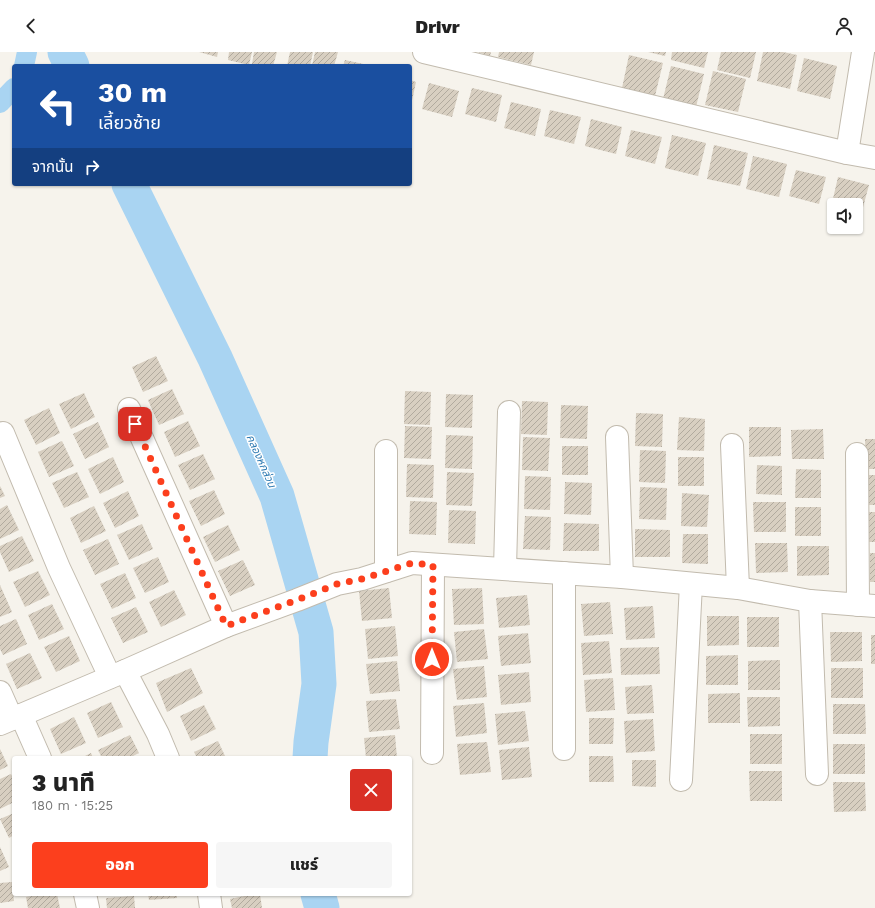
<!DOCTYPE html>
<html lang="th">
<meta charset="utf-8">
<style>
:root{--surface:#fff;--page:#f6f6f6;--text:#222;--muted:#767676;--accent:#fc3f1d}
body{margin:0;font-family:"Work Sans","Noto Sans Thai",sans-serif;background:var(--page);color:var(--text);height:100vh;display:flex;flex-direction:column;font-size:15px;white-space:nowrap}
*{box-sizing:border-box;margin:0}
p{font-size:13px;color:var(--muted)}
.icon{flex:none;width:22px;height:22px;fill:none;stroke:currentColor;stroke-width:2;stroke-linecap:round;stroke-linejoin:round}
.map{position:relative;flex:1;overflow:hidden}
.drawer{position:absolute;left:12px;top:704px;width:400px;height:140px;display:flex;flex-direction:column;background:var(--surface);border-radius:4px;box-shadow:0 1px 3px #0004}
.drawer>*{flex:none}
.hud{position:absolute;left:12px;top:12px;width:400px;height:122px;border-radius:4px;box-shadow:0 1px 3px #0004;background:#1a4fa0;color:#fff;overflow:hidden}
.controls{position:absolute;left:827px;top:146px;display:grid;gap:8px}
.controls a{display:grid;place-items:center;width:36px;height:36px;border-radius:4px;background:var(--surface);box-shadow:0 1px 3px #0004;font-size:20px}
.pin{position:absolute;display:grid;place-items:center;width:34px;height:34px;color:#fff;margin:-17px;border-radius:8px;box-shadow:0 2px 6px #0006}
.me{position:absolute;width:44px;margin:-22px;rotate:0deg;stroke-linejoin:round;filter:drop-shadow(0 0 3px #0008)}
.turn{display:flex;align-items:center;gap:14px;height:84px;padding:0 20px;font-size:18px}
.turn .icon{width:52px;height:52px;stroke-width:2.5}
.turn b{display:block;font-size:28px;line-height:34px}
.then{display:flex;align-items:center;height:38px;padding:0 20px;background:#0003;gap:8px;font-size:15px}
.round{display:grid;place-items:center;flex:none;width:42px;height:42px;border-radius:4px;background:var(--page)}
.summary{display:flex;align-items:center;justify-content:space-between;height:68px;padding:0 20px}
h1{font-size:24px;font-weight:800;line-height:30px}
.button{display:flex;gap:8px;margin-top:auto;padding:8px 20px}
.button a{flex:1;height:46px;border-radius:4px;background:var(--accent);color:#fff;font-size:16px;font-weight:800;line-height:46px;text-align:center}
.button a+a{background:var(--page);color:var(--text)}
header{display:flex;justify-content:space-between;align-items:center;height:52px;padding:0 20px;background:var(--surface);font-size:18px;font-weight:800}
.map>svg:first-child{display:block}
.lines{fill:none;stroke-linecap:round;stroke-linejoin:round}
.canal{stroke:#a9d4f2;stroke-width:20}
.river{stroke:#a9d4f2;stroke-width:35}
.building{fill:url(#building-hatch)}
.minor-casing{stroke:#c2bbae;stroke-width:24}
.minor{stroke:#fff;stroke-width:22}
.route{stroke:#fc3f1d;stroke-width:7;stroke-dasharray:0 12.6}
.labels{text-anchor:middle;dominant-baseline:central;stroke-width:3;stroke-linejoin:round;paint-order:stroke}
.water-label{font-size:11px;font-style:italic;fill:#2e7ab2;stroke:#fff}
</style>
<header><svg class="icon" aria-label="back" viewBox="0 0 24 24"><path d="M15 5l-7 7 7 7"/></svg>Drivr<svg class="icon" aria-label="person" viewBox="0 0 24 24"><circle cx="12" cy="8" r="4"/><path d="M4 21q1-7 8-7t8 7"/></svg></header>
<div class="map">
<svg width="875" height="856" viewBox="0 0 875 856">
<defs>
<pattern id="building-hatch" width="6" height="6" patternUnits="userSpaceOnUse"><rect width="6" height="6" fill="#d8cfc1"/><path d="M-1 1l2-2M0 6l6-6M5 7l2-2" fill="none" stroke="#b1aa9e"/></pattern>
</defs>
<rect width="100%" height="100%" fill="#f6f3ec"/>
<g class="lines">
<!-- canal -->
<g class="canal">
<path d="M 24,14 L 27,0"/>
<path d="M 0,51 L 14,36"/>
</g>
<!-- river -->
<g class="river">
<path d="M 65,0 L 72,14"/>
<path d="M 129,132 L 215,306 L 277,444 L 316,580 L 319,632 L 311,690 L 310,706"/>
<path d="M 318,842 L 322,856"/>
</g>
</g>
<!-- building -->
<g class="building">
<path d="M 199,0 L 218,0 L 217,5 Z"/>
<path d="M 229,0 L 252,0 L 249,13 L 228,8 Z"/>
<path d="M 254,0 L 277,0 L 273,14 L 261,14 L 252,12 Z"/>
<path d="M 290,0 L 313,0 L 310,14 L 287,14 Z"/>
<path d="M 315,0 L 338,0 L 334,14 L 312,14 Z"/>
<path d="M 478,0 L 491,0 L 490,4 Z"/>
<path d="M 499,0 L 534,0 L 531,13 L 498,5 Z"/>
<path d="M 648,0 L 666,0 L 665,4 Z"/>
<path d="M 672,0 L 708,0 L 704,16 L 671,8 Z"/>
<path d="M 721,0 L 756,0 L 750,26 L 717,18 Z"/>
<path d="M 763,0 L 783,0 L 797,3 L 790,37 L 757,29 Z"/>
<path d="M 629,3 L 663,11 L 655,44 L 622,36 Z"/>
<path d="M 804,6 L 837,14 L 830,47 L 797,39 Z"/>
<path d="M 345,8 L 368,13 L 368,14 L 343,14 Z"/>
<path d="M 671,14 L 704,22 L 696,55 L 663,47 Z"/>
<path d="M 713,19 L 746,27 L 738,60 L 705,53 Z"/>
<path d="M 410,28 L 416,30 L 411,53 L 410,53 Z"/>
<path d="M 429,31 L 459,39 L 452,65 L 422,57 Z"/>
<path d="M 472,36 L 502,43 L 496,70 L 465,62 Z"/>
<path d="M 511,50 L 541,57 L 535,84 L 504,76 Z"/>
<path d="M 550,58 L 581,65 L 574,92 L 544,84 Z"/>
<path d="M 591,67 L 622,75 L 616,102 L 585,94 Z"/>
<path d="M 631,78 L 662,85 L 655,112 L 625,104 Z"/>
<path d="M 672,83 L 706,91 L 698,124 L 665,116 Z"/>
<path d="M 714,93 L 748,101 L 740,134 L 707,127 Z"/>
<path d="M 753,104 L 787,112 L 779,145 L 746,137 Z"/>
<path d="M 796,118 L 826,125 L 819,152 L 789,144 Z"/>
<path d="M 838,125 L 869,133 L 862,159 L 856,158 L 856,153 L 839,153 L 832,151 Z"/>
<path d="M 156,304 L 168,329 L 143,340 L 132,315 Z"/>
<path d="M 172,337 L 184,362 L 159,373 L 148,348 Z"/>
<path d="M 405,339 L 431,340 L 430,373 L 404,372 Z"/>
<path d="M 84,341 L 95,365 L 71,377 L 59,352 Z"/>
<path d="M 446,342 L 473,343 L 472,376 L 445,375 Z"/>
<path d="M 522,349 L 548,350 L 547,383 L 521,382 Z"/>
<path d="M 561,353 L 588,354 L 587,387 L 560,386 Z"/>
<path d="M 49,356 L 60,381 L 36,393 L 24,368 Z"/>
<path d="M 636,361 L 663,362 L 662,395 L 635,394 Z"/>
<path d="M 679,365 L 705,367 L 704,399 L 677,398 Z"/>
<path d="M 188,369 L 200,394 L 175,405 L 164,380 Z"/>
<path d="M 98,370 L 109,395 L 85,407 L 73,382 Z"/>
<path d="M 405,374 L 432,375 L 431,407 L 404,406 Z"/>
<path d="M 749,375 L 781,375 L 781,404 L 749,405 Z"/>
<path d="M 823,377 L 824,407 L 792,407 L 791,378 Z"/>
<path d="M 446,383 L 473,384 L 472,417 L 445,416 Z"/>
<path d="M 523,385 L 550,386 L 548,419 L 522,418 Z"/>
<path d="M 865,387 L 875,387 L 875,417 L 866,417 Z"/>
<path d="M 62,389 L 74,414 L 49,425 L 38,400 Z"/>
<rect x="562" y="394" width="26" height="29"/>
<path d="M 640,398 L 666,399 L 665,431 L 639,430 Z"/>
<path d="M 203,402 L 215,427 L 190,438 L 178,413 Z"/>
<path d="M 113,405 L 124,430 L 100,442 L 88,417 Z"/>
<rect x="678" y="405" width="26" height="29"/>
<path d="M 407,412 L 434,413 L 433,446 L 406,445 Z"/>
<path d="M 757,413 L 782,414 L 782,443 L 756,442 Z"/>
<path d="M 796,417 L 821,418 L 821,446 L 795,446 Z"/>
<path d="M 77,420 L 89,445 L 64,456 L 52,431 Z"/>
<path d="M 447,420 L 474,421 L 472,454 L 446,453 Z"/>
<path d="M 867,423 L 875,423 L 875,453 L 868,453 Z"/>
<path d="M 525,424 L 551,425 L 550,458 L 524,457 Z"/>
<path d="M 565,430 L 592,431 L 591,463 L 564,462 Z"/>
<path d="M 0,434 L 5,444 L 0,446 Z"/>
<path d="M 640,435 L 667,436 L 666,468 L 639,467 Z"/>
<path d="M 214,438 L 225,462 L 201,474 L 189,449 Z"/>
<path d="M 128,439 L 139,464 L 115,476 L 103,451 Z"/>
<path d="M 682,441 L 709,443 L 707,475 L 681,474 Z"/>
<path d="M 410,449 L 437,450 L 436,483 L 409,482 Z"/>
<path d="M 753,450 L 786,450 L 786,480 L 754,480 Z"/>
<path d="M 7,453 L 19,478 L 0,487 L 0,457 Z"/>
<path d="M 94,454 L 106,479 L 81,491 L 70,466 Z"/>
<rect x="795" y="455" width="26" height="29"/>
<path d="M 449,458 L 476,459 L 475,492 L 448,491 Z"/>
<path d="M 868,460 L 875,460 L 875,490 L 869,490 Z"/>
<path d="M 525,464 L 551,465 L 550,498 L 523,497 Z"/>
<path d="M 564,471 L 599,472 L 599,499 L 563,499 Z"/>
<path d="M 142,472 L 153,497 L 129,508 L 117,483 Z"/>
<path d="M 228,473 L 240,498 L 215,510 L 203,485 Z"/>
<path d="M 635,477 L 670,478 L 670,505 L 635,505 Z"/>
<path d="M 683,482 L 708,482 L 708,512 L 682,511 Z"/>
<path d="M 22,484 L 34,509 L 9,520 L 0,500 L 0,494 Z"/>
<path d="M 108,487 L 119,512 L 95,523 L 83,498 Z"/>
<path d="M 755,491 L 787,491 L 788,520 L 756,521 Z"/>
<path d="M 797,494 L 829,494 L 829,523 L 797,524 Z"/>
<rect x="870" y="501" width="5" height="29"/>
<path d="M 158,505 L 169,530 L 145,541 L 133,516 Z"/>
<path d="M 243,508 L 255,533 L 230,544 L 218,519 Z"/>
<path d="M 38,519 L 50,543 L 25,555 L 13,530 Z"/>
<path d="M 125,521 L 136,546 L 112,557 L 100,532 Z"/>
<path d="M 0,533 L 12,560 L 0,565 Z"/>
<path d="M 389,536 L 392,566 L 362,569 L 359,539 Z"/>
<path d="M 482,536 L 484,572 L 454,573 L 452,537 Z"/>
<path d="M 174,538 L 186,563 L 161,575 L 149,550 Z"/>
<path d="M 527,543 L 530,573 L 499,576 L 496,546 Z"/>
<path d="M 610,550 L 613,582 L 584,584 L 581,552 Z"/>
<path d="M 52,552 L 64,577 L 39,588 L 28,563 Z"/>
<path d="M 653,554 L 655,586 L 626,588 L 624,556 Z"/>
<path d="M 136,555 L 148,580 L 123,591 L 111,566 Z"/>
<path d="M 707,564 L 739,564 L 739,593 L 707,594 Z"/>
<rect x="747" y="565" width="32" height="30"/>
<path d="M 16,567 L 27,592 L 3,603 L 0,597 L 0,574 Z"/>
<path d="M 395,574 L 398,604 L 368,607 L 365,577 Z"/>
<path d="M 484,577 L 488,607 L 457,610 L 454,580 Z"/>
<path d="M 830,580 L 862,580 L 862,609 L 831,610 Z"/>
<path d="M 528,581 L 531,611 L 501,614 L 498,584 Z"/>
<rect x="871" y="583" width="4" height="29"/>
<path d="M 69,584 L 80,609 L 56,620 L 44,595 Z"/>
<path d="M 609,589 L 612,621 L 583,623 L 581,591 Z"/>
<path d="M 659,595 L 660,622 L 621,623 L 620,596 Z"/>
<path d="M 30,601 L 42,626 L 17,637 L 6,612 Z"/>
<path d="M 738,603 L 738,633 L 706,633 L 706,604 Z"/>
<path d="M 780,608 L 780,638 L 748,638 L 748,609 Z"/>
<path d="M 397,609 L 400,639 L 370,642 L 366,612 Z"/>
<path d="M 484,614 L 487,645 L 457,648 L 453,617 Z"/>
<path d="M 191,616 L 203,641 L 167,660 L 156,631 Z"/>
<rect x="831" y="616" width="32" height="30"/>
<path d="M 529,620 L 531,650 L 501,653 L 498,623 Z"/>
<path d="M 613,626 L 615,658 L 586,660 L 584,628 Z"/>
<path d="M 652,633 L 654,661 L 627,662 L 625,635 Z"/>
<path d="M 740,641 L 740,671 L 708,671 L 708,642 Z"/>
<path d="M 747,645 L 780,645 L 780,674 L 748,675 Z"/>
<path d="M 396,647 L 400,677 L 369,680 L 366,649 Z"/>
<path d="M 111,650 L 123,675 L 98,686 L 87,661 Z"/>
<path d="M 484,651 L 487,681 L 456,685 L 453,654 Z"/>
<path d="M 833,652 L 865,652 L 866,682 L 833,682 Z"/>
<path d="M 204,653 L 216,677 L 191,689 L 180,664 Z"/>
<path d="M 525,659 L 529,689 L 498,693 L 495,662 Z"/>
<path d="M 74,665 L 86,691 L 61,702 L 50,677 Z"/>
<path d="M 589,666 L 614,666 L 613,692 L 589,692 Z"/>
<path d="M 653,667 L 655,699 L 626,701 L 624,669 Z"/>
<rect x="750" y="682" width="32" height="30"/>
<path d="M 130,683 L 139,701 L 129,706 L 102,706 L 98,698 Z"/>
<path d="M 395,683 L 397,706 L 366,706 L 364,686 Z"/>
<path d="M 218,689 L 226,706 L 197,706 L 194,700 Z"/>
<path d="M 487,690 L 491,720 L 460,723 L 457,692 Z"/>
<rect x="833" y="692" width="32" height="30"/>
<path d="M 529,695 L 532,725 L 502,728 L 499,698 Z"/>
<path d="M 0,697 L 8,714 L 0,718 Z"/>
<path d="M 91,701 L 93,706 L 81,706 Z"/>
<path d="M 589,704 L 613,704 L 614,730 L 589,730 Z"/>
<path d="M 632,708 L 656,708 L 656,735 L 632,734 Z"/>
<path d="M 749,719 L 782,719 L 782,749 L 750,749 Z"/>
<path d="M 11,722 L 14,728 L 14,750 L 0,757 L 0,727 Z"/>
<path d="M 833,730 L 865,730 L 866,759 L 834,760 Z"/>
<path d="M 14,761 L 14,783 L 9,786 L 0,767 Z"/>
<path d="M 0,795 L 9,815 L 0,819 Z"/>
<path d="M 12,830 L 14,849 L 0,851 L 0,831 Z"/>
<path d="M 44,842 L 57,842 L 60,856 L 28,856 L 26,845 Z"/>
<path d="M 148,842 L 177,842 L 177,846 L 149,848 Z"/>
<path d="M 254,842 L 260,842 L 262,856 L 232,856 L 230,847 Z"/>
<path d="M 134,844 L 135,856 L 107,856 L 106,846 Z"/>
</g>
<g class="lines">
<defs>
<g id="minor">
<path d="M 424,0 L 847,101 L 875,106"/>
<path d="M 847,101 L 863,0"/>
<path d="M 129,357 L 226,574"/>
<path d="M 3,381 L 59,516 L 110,625"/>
<path d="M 617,385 L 622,525"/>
<path d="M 732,393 L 738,536"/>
<path d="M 386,399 L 386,519"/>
<path d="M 857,402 L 858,553"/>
<path d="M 505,517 L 509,360"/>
<path d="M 810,549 L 817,722"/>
<path d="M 125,619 L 158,682 L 168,706"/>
<path d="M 0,640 L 12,667"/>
<path d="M 21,663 L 40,706"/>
<path d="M 0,672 L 125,619 L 226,574 L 297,548 L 337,532 L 362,527 L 412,511 L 622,525 L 738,536 L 810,549 L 875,554"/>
<path d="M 564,697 L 564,521"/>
<path d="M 432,701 L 433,513"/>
<path d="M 681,728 L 691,532"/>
<path d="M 85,842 L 88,856"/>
<path d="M 209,842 L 211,856"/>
</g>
</defs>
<!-- minor casing -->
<use href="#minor" class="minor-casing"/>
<!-- minor -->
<use href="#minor" class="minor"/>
</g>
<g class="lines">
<!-- route -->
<path class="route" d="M 135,372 L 226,574 L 297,548 L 337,532 L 362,527 L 412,511 L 433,513 L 432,607"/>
</g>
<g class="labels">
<!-- water labels -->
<g class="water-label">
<text transform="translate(261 409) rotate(66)">คลองหกส่วน</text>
</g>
</g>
</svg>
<div class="controls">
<a><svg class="icon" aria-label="sound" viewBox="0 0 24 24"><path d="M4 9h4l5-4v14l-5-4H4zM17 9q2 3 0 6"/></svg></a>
</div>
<div class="pin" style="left:135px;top:372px;background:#d93025"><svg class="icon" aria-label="arrive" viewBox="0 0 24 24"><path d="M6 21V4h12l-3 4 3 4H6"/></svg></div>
<svg class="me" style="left:432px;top:607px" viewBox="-20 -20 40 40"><circle r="17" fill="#fc3f1d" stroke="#fff" stroke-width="3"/><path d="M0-11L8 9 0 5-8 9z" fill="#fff"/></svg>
<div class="hud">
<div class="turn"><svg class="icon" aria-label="left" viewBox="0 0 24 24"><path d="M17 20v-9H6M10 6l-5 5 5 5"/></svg><div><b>30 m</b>เลี้ยวซ้าย</div></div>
<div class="then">จากนั้น<svg class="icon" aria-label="right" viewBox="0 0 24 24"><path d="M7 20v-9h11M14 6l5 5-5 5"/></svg></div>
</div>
<section class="drawer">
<div class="summary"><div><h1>3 นาที</h1><p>180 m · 15:25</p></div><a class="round" style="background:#d93025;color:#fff"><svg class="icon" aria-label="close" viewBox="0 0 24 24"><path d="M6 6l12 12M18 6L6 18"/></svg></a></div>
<div class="button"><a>ออก</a><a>แชร์</a></div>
</section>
</div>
